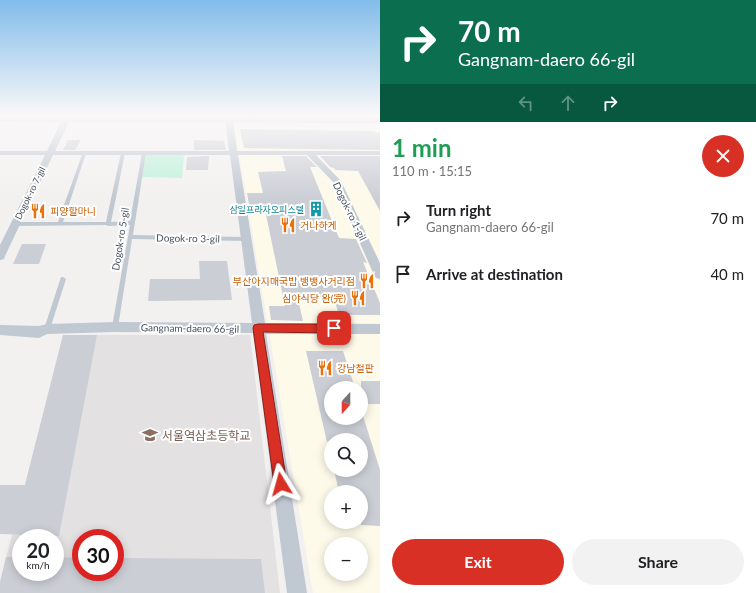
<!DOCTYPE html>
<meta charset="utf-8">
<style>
:root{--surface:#fff;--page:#f2f2f2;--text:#202124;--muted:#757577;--accent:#d93025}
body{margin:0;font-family:Lato,"Noto Sans KR",sans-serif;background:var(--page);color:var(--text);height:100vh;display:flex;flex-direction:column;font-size:15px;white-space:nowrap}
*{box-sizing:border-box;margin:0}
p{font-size:13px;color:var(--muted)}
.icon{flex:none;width:22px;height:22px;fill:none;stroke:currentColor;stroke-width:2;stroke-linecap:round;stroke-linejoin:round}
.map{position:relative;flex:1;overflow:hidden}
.side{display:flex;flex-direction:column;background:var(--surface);width:376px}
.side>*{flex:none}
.hud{background:#0b6e4f;color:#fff;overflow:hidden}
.needle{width:26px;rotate:201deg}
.fabs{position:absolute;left:324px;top:381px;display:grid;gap:8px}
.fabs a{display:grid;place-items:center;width:44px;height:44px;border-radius:50%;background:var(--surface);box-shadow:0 2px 10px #0003;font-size:20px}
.speed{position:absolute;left:12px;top:529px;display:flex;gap:8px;font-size:20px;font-weight:700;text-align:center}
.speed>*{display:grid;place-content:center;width:52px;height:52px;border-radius:50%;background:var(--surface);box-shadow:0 2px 10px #0003;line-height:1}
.speed small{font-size:10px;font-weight:400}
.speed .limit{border:6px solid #d22;background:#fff;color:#111}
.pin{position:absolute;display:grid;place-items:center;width:34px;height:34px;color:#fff;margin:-17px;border-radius:8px;box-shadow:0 2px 6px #0006}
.me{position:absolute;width:44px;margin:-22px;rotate:352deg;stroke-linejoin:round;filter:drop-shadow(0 0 3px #0008)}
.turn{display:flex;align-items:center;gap:14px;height:84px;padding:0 12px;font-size:18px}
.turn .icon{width:52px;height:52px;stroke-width:2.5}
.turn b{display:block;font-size:28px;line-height:34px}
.lanes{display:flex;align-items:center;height:38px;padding:0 12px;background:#0003;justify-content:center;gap:20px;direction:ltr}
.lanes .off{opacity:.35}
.round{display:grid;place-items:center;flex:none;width:42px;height:42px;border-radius:21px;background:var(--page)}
.head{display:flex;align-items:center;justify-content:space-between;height:68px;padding:0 12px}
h1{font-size:24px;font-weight:700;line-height:30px;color:#1e9e55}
.action{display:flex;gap:8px;margin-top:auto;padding:8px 12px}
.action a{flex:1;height:46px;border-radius:24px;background:var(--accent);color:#fff;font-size:16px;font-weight:700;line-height:46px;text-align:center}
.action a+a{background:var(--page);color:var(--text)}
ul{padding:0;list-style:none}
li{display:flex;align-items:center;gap:12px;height:56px;padding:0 12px}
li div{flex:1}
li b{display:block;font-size:15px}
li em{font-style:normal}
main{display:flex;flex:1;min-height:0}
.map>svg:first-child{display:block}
.commercial{fill:#fdfaea;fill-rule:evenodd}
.education{fill:#e4e1e2;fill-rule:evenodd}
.green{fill:#bdf1da}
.building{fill:#ccced6}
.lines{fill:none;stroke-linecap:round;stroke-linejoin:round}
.lane{fill:#c0c8d2;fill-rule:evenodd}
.street{fill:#c0c8d2;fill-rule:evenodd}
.secondary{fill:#c2c9d9;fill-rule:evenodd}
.route{fill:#d93025;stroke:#8d1f18}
.labels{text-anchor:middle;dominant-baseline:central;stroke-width:4;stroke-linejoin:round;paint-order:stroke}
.far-street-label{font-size:9px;fill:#47505e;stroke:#fff}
.far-culture-label{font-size:9px;fill:#0d838f;stroke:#fff;text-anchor:end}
.food-label{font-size:10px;fill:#c56008;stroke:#fff;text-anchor:start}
.street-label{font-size:10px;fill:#47505e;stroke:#fff}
.near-education-label{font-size:12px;fill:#785e54;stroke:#fff;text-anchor:start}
</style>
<main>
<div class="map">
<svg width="380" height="593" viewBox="0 0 380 593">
<rect width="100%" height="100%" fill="#f3f0f0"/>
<!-- commercial -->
<path class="commercial" d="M 234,124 L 380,126 L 380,593 L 313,593 ZM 331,388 L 361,388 L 361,418 L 331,418 ZM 331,440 L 361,440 L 361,470 L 331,470 ZM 331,492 L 361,492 L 361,522 L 331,522 ZM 331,544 L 361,544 L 361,574 L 331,574 Z"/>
<!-- education -->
<path class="education" d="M 63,335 L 250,335 L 280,593 L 0,593 L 0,582 ZM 21,538 L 55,538 L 55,572 L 21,572 ZM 81,538 L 115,538 L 115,572 L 81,572 Z"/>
<!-- green -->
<path class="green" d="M 146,154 L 184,155 L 182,178 L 142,177 Z"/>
<!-- building -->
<g class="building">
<path d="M 240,129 L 369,131 L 380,133 L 380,150 L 244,148 Z"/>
<path d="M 68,140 L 81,140 L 75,150 L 63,150 Z"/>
<path d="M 194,140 L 224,141 L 226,150 L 194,150 Z"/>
<path d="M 209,156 L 208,170 L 186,170 L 187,157 Z"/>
<path d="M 282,156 L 306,156 L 317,167 L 310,167 L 339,238 L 356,239 L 367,263 L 363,262 L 380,303 L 380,315 L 339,315 L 334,299 L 298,299 L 303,321 L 271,320 L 269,306 L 285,306 L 264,205 L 249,205 L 247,193 L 263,193 L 258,172 L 286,171 Z"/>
<path d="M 320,156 L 380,156 L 380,211 L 358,171 L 335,170 L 334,168 L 330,167 Z"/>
<path d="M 22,244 L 46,244 L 39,264 L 13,264 Z"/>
<path d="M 199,261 L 227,261 L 232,300 L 148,301 L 150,279 L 200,279 Z"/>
<path d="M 63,335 L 97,335 L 59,536 L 0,534 L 0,485 L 25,485 Z"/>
<path d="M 306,351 L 343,351 L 355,388 L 331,388 L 331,418 L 361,418 L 361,416 L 363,416 L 380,470 L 380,526 L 361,525 L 361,492 L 339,492 L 334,470 L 361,470 L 361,440 L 331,440 L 327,442 Z"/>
<rect x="361" y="381" width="19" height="23"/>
<path d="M 6,557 L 21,557 L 21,572 L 55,572 L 55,557 L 81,558 L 81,572 L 115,572 L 115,558 L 261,559 L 265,593 L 0,593 L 0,582 Z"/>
</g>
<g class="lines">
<!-- lane -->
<g class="lane">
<path d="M 83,152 L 86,153 L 63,222 L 106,222 L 121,153 L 123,152 L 125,153 L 111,222 L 130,221 L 142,153 L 144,152 L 146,153 L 133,235 L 246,237 L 249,239 L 246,241 L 132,239 L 118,327 L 117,329 L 115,330 L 113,329 L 112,327 L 130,225 L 108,226 L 106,225 L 15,226 L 13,224 L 15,222 L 58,222 Z"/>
<path d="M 61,277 L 63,277 L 66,279 L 50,329 L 49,331 L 47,332 L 45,331 L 44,329 Z"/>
</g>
<!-- street -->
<path class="street" d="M 64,116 L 72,116 L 55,151 L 229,151 L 225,120 L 229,118 L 233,120 L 237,151 L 380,151 L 380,155 L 316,155 L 341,181 L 380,263 L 380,279 L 376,278 L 374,275 L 333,182 L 307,155 L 238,155 L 265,323 L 380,324 L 380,334 L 266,334 L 307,593 L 287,593 L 253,333 L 115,332 L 47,334 L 39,338 L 0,335 L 0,325 L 39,326 L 47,324 L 115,322 L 252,323 L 230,155 L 53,155 L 5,256 L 4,259 L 0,260 L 0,245 L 45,155 L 0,155 L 0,151 L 47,151 Z"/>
<!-- secondary -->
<path class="secondary" d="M 0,116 L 380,117 L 380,123 L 0,122 Z"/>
</g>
<!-- sky -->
<linearGradient id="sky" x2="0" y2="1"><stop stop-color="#82bceb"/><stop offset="0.58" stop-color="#faf8f8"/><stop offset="1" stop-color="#faf8f8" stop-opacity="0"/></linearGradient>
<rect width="380" height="199" fill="url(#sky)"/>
<!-- route -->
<path class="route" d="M 258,324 L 334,324 L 338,325 L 339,328 L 338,331 L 334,333 L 263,332 L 287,484 L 286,489 L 281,491 L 276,489 L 274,484 L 253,328 L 254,325 Z"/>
<!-- icons -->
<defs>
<symbol id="building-bare" viewBox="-9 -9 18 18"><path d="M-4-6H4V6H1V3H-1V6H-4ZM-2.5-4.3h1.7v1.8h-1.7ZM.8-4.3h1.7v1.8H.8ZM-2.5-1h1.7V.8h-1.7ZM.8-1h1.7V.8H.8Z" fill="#0f9aa8" stroke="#fff" stroke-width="2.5" paint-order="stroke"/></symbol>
<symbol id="restaurant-bare" viewBox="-9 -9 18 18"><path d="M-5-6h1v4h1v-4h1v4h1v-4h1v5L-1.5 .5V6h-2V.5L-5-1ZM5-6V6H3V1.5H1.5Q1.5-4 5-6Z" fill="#e8710a" stroke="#fff" stroke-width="2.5" paint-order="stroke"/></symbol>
<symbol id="school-bare" viewBox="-9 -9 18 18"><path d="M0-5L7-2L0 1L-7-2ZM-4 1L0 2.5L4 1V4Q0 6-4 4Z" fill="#8d6e63" stroke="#fff" stroke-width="2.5" paint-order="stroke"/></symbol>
</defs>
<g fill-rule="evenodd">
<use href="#building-bare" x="305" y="198" width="22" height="22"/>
<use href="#restaurant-bare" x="27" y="200" width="22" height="22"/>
<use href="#restaurant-bare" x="277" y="214" width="22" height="22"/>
<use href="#restaurant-bare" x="356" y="270" width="22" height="22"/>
<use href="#restaurant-bare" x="347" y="287" width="22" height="22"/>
<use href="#restaurant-bare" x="314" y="357" width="22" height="22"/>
<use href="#school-bare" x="139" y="424" width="22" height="22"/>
</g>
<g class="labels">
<!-- far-street labels -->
<g class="far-street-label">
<text transform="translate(30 193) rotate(-64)">Dogok-ro 7-gil</text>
</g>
<!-- far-culture labels -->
<g class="far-culture-label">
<text x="304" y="209">삼일프라자오피스텔</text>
</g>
<!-- food labels -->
<g class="food-label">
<text x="50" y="211">피양할마니</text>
<text x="300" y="225">거나하게</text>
<text x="355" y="281" text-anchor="end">부산아지매국밥 뱅뱅사거리점</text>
<text x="346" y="298" text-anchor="end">심야식당 완(完)</text>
<text x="337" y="368">강남철판</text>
</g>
<!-- street labels -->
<g class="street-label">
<text transform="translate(350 211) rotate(64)">Dogok-ro 1-gil</text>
<text transform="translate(188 238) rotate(1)">Dogok-ro 3-gil</text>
<text transform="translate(120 239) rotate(-81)">Dogok-ro 5-gil</text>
<text transform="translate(190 328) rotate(1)">Gangnam-daero 66-gil</text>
</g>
<!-- near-education labels -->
<g class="near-education-label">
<text x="162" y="435">서울역삼초등학교</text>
</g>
</g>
</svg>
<div class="fabs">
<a><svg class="needle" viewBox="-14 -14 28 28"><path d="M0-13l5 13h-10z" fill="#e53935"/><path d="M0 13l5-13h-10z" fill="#757577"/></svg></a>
<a><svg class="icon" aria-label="search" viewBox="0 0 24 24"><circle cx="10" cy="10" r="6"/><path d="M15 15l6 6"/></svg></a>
<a>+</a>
<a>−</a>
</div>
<div class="speed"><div>20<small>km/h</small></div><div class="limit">30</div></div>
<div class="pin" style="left:334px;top:328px;background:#d93025"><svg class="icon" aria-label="arrive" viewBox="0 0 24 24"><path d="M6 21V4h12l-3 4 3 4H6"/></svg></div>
<svg class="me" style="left:281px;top:484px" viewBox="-20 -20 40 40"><path d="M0-17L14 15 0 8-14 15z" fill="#d93025" stroke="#fff" stroke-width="4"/></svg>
</div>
<section class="side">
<div class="hud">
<div class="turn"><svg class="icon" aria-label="right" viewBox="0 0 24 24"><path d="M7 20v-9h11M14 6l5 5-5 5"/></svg><div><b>70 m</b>Gangnam-daero 66-gil</div></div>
<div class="lanes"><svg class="icon off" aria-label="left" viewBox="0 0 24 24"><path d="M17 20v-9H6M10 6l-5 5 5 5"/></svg><svg class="icon off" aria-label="ahead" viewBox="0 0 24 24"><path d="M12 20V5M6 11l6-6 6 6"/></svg><svg class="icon" aria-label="right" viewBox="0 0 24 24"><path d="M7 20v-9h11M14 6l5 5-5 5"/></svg></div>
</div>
<div class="head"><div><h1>1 min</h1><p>110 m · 15:15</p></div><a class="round" style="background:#d93025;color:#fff"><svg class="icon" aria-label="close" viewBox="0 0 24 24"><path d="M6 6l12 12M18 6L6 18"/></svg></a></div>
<ul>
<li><svg class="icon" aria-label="right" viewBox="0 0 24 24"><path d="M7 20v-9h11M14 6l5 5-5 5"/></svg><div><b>Turn right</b><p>Gangnam-daero 66-gil</p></div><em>70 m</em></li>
<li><svg class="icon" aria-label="arrive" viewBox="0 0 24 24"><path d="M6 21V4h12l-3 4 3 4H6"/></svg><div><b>Arrive at destination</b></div><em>40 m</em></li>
</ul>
<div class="action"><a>Exit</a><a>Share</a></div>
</section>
</main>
